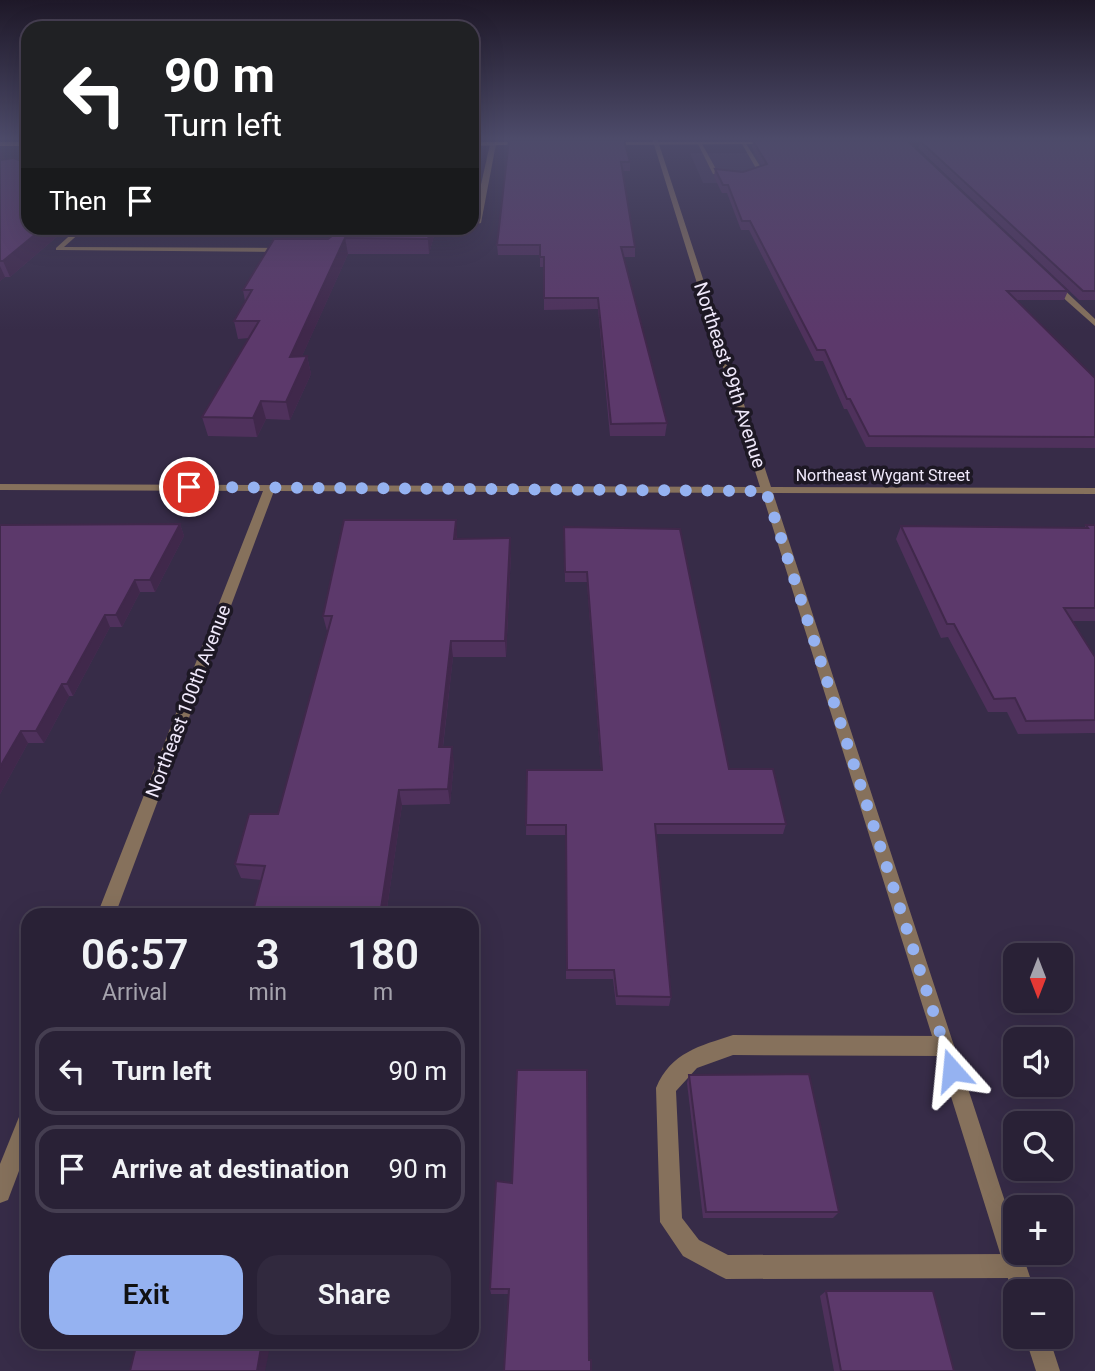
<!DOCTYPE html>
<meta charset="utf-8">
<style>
:root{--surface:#292136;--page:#31293e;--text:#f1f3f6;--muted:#a5a3ad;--line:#453e51;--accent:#95b2f1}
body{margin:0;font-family:Roboto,sans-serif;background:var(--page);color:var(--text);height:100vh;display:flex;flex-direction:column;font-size:26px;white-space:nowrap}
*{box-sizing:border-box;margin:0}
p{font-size:23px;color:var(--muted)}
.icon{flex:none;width:38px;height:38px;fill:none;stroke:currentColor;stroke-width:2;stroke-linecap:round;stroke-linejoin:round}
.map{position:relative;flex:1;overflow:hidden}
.drawer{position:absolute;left:21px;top:908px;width:458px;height:441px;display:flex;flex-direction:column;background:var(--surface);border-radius:21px;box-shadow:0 7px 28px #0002,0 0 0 2px var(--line)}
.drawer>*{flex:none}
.top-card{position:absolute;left:21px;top:21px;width:458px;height:214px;border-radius:21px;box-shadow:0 7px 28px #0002,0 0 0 2px var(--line);background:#202124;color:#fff;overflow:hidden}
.needle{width:46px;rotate:180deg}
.buttons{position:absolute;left:1003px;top:943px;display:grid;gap:14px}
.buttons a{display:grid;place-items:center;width:70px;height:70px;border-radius:14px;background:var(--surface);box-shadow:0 7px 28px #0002,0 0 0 2px var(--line);font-size:35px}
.pin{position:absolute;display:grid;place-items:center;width:60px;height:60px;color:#fff;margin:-30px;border:4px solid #fff;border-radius:50%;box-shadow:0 2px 7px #0007}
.me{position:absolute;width:77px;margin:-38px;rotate:342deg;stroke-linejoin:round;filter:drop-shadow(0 0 5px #0008)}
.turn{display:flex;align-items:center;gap:24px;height:147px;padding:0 28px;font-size:32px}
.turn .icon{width:91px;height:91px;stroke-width:2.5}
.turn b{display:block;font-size:49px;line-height:60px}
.then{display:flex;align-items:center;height:66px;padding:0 28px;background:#0003;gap:14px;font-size:26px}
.eta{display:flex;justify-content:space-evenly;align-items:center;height:119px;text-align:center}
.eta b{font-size:42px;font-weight:600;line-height:49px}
.button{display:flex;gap:14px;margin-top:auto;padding:14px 28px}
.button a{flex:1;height:80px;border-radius:21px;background:var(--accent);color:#111;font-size:28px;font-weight:600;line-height:80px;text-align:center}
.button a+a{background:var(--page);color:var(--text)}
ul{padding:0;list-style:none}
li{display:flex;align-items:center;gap:21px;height:88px;margin:0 14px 10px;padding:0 14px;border:4px solid var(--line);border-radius:21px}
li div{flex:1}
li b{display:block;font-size:26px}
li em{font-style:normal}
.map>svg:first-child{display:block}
.built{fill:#433556}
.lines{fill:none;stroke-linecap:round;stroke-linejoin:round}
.lane{fill:#86715c;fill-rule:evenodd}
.street{fill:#86715c;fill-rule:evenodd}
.secondary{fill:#b49471;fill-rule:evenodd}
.wall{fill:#4f315c}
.shaded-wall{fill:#40284b}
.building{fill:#5c396b;stroke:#40284b;stroke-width:2}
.route{stroke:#95b2f1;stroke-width:12;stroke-dasharray:0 21.6}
.labels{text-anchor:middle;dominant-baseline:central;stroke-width:7;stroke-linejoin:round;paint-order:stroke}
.far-street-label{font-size:16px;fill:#f0e9fb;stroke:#1d1824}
.street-label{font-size:19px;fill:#f0e9fb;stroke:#1d1824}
</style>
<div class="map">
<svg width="1095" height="1371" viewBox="0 0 1095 1371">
<rect width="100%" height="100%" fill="#372c48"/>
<!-- built -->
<path class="built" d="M 690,153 L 885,153 L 914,183 L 703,183 Z"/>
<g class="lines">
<!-- lane -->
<g class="lane">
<path d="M 493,142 L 496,144 L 481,223 L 472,225 L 490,144 Z"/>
<path d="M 701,142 L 717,171 L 741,173 L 757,170 L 742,144 L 745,142 L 763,171 L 741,177 L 713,174 L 698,144 Z"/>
<path d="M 78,228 L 357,228 L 353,232 L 82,231 L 64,247 L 289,248 L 286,252 L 56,250 L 56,248 Z"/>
<path d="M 733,1035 L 944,1036 L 951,1039 L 954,1046 L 951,1053 L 944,1056 L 733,1055 L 697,1068 L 676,1091 L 682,1218 L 699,1240 L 728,1255 L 1014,1254 L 1022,1258 L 1026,1266 L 1022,1274 L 1014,1278 L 726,1279 L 718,1275 L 683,1256 L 660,1222 L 656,1088 C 671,1052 700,1046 733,1035 Z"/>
</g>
<!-- street -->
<g class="street">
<path d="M 652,138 L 657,138 L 771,487 L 1095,488 L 1095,494 L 773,493 L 1015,1232 L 1015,1253 L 1022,1253 L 1035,1292 L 1015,1292 L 1015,1301 L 762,493 L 274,491 L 115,915 L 97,915 L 263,491 L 0,490 L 0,484 L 760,487 Z"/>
<path d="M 1051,283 L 1057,283 L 1095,319 L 1095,326 L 1051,287 Z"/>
<path d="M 28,1109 L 28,1147 L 8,1200 L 0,1203 L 0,1164 L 21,1112 Z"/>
<path d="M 1025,1337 L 1049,1337 L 1060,1371 L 1036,1371 Z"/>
</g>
<!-- secondary -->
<g class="secondary">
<rect x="0" y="142" width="28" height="4"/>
<path d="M 472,142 L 527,142 L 530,144 L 472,146 Z"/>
<path d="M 607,142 L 772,142 L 775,144 L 605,145 Z"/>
</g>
</g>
<!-- wall -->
<g class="wall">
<path d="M 511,138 L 621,138 L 511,139 Z"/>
<path d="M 695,138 L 1095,138 L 1095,139 L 696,139 Z"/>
<path d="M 509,140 L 630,162 L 630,171 L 623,171 L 635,247 L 635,257 L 624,257 L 667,423 L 665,436 L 610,436 L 598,309 L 544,310 L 544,267 L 540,267 L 540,255 L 498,255 L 497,245 Z"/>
<path d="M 753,141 L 1068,291 L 1064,300 L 1017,300 L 1095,378 L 1095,448 L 866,447 L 847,409 L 844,409 L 823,361 L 815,361 L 749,230 L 741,230 L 727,193 L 722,193 L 714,177 L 715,169 L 743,172 L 762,166 L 752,148 Z"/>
<path d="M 920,141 L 1095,141 L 1095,300 L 1079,300 L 918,148 Z"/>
<path d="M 0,151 L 28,228 L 67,228 L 10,277 L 5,277 L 0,281 Z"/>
<path d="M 342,228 L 436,228 L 429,254 L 348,254 L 302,356 L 307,356 L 311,374 L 290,420 L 266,419 L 257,437 L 208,436 L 202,417 L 249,338 L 238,339 L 234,321 L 245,301 L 243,290 L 328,239 Z"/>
<path d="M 180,524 L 184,536 L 155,592 L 140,592 L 122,627 L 110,627 L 73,696 L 69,696 L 44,743 L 28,743 L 0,794 L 0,525 Z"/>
<path d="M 1086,525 L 1095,525 L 1095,621 L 1073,621 L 1095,657 L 1095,733 L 1018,734 L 1007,712 L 988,712 L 948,637 L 941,638 L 896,539 L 901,526 L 1084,528 Z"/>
<path d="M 564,527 L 729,769 L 786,824 L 783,834 L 656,834 L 671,997 L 669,1006 L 616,1005 L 613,979 L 566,979 L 566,835 L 526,835 L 527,770 L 601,770 L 587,582 L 565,582 Z"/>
<path d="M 457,535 L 457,539 L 511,553 L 506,657 L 453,657 L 443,747 L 454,762 L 450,804 L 402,805 L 386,915 L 252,915 L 261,880 L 241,878 L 235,864 L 278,814 L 328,631 L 327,631 L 323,616 Z"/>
<path d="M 689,1075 L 839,1212 L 833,1218 L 703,1218 L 687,1083 Z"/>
<path d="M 496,1181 L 589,1360 L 591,1371 L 508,1294 L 491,1294 L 490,1289 Z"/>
<path d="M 826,1291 L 954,1371 L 834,1371 L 820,1296 Z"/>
</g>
<!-- shaded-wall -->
<g class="shaded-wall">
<path d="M 2,151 L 7,165 L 0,167 L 0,152 Z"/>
<path d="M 43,228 L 67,228 L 10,277 L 3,261 Z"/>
<path d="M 431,228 L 436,228 L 429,254 L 428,239 Z"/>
<path d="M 345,238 L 348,254 L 294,374 L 290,357 Z"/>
<path d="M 0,266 L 5,277 L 0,281 Z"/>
<path d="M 307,356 L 311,374 L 290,420 L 286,402 Z"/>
<path d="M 261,401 L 266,419 L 257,437 L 253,418 Z"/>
<path d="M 456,520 L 457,535 L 455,554 L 454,539 Z"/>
<path d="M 180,524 L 184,536 L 155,592 L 150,580 Z"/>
<path d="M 510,538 L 511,553 L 506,657 L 505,641 Z"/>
<path d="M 135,580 L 140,592 L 122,627 L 116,615 Z"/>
<path d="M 105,615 L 110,627 L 73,696 L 67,684 Z"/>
<path d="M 451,641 L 453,657 L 441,762 L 439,747 Z"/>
<path d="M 62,684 L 69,696 L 44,743 L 36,731 Z"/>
<path d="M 21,731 L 28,743 L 0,794 L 0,767 Z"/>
<path d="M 452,747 L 454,762 L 450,804 L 448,789 Z"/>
<path d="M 399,790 L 402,805 L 386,915 L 380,915 Z"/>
<path d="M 262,1342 L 271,1342 L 265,1371 L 257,1371 Z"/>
</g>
<!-- building -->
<g class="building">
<path d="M 509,140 L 624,140 L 630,162 L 621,162 L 635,247 L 621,247 L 667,423 L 611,424 L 598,298 L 544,298 L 544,257 L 540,257 L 540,245 L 497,245 Z"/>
<path d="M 753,141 L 908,141 L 1068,291 L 1007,291 L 1095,378 L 1095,437 L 869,436 L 850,399 L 847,399 L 825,350 L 817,350 L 750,221 L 742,221 L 728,185 L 723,185 L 715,169 L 743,172 L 767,164 Z"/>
<path d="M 920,141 L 1095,141 L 1095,291 L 1083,291 Z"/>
<path d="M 14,158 L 23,162 L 28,162 L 28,228 L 43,228 L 3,261 L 0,261 L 0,160 Z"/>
<path d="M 342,228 L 431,228 L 428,239 L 345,238 L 290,357 L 307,356 L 286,402 L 261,401 L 253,418 L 202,417 L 259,321 L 234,321 L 252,290 L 243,290 L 274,239 L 328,239 Z"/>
<path d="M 344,520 L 456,520 L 454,539 L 510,538 L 505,641 L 451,641 L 439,747 L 452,747 L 448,789 L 399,790 L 380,915 L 252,915 L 265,866 L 235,864 L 249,814 L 278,814 L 332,616 L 323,616 Z"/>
<path d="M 180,524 L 150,580 L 135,580 L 116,615 L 105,615 L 67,684 L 62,684 L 36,731 L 21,731 L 0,767 L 0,525 Z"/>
<path d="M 1086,525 L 1095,525 L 1095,608 L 1064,608 L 1095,657 L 1095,720 L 1026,721 L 1015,698 L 994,699 L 954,624 L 947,624 L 901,526 L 1088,528 Z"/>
<path d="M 564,527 L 680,529 L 729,769 L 773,769 L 786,824 L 655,824 L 671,997 L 617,996 L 614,970 L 567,970 L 566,825 L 526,825 L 527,770 L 602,770 L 587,572 L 565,572 Z"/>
<path d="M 517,1070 L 587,1070 L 589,1360 L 591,1360 L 591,1371 L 504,1371 L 509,1289 L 490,1289 L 496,1181 L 512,1183 Z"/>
<path d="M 809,1074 L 839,1212 L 706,1212 L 689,1075 Z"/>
<path d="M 826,1291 L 933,1291 L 954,1371 L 841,1371 Z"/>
<path d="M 137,1342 L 262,1342 L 257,1371 L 130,1371 Z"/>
</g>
<!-- sky -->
<linearGradient id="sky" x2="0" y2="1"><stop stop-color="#1e1828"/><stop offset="0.42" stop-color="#4d4b6a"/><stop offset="1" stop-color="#4d4b6a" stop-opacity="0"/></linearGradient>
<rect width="1095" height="330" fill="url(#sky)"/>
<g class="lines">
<!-- route -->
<path class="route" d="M 189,487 L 766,491 L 952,1070"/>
</g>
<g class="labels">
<!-- far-street labels -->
<g class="far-street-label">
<text x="883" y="475">Northeast Wygant Street</text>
</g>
<!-- street labels -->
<g class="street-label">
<text transform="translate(730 375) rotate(72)">Northeast 99th Avenue</text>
<text transform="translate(188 701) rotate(-69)">Northeast 100th Avenue</text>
</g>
</g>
</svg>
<div class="buttons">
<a><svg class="needle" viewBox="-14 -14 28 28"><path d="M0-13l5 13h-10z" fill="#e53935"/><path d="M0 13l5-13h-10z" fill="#a5a3ad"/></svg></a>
<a><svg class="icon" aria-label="sound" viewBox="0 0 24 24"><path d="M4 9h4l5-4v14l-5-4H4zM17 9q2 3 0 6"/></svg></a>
<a><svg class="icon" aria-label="search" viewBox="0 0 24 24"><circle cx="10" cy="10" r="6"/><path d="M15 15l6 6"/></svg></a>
<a>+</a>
<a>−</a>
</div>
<div class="pin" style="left:189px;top:487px;background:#d93025"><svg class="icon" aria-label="arrive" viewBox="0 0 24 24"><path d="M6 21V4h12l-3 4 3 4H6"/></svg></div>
<svg class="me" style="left:952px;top:1070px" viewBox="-20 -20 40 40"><path d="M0-17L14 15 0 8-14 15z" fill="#95b2f1" stroke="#fff" stroke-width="4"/></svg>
<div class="top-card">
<div class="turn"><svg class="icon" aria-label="left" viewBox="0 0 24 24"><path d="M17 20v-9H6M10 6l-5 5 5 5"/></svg><div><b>90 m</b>Turn left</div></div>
<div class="then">Then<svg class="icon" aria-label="arrive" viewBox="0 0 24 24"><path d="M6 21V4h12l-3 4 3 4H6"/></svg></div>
</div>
<section class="drawer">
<div class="eta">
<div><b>06:57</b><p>Arrival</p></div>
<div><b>3</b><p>min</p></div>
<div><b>180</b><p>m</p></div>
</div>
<ul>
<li><svg class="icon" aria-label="left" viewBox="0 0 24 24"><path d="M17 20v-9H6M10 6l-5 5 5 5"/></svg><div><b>Turn left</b></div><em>90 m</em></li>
<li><svg class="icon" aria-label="arrive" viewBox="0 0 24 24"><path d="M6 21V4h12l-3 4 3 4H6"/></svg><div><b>Arrive at destination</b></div><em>90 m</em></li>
</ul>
<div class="button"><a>Exit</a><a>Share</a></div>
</section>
</div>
